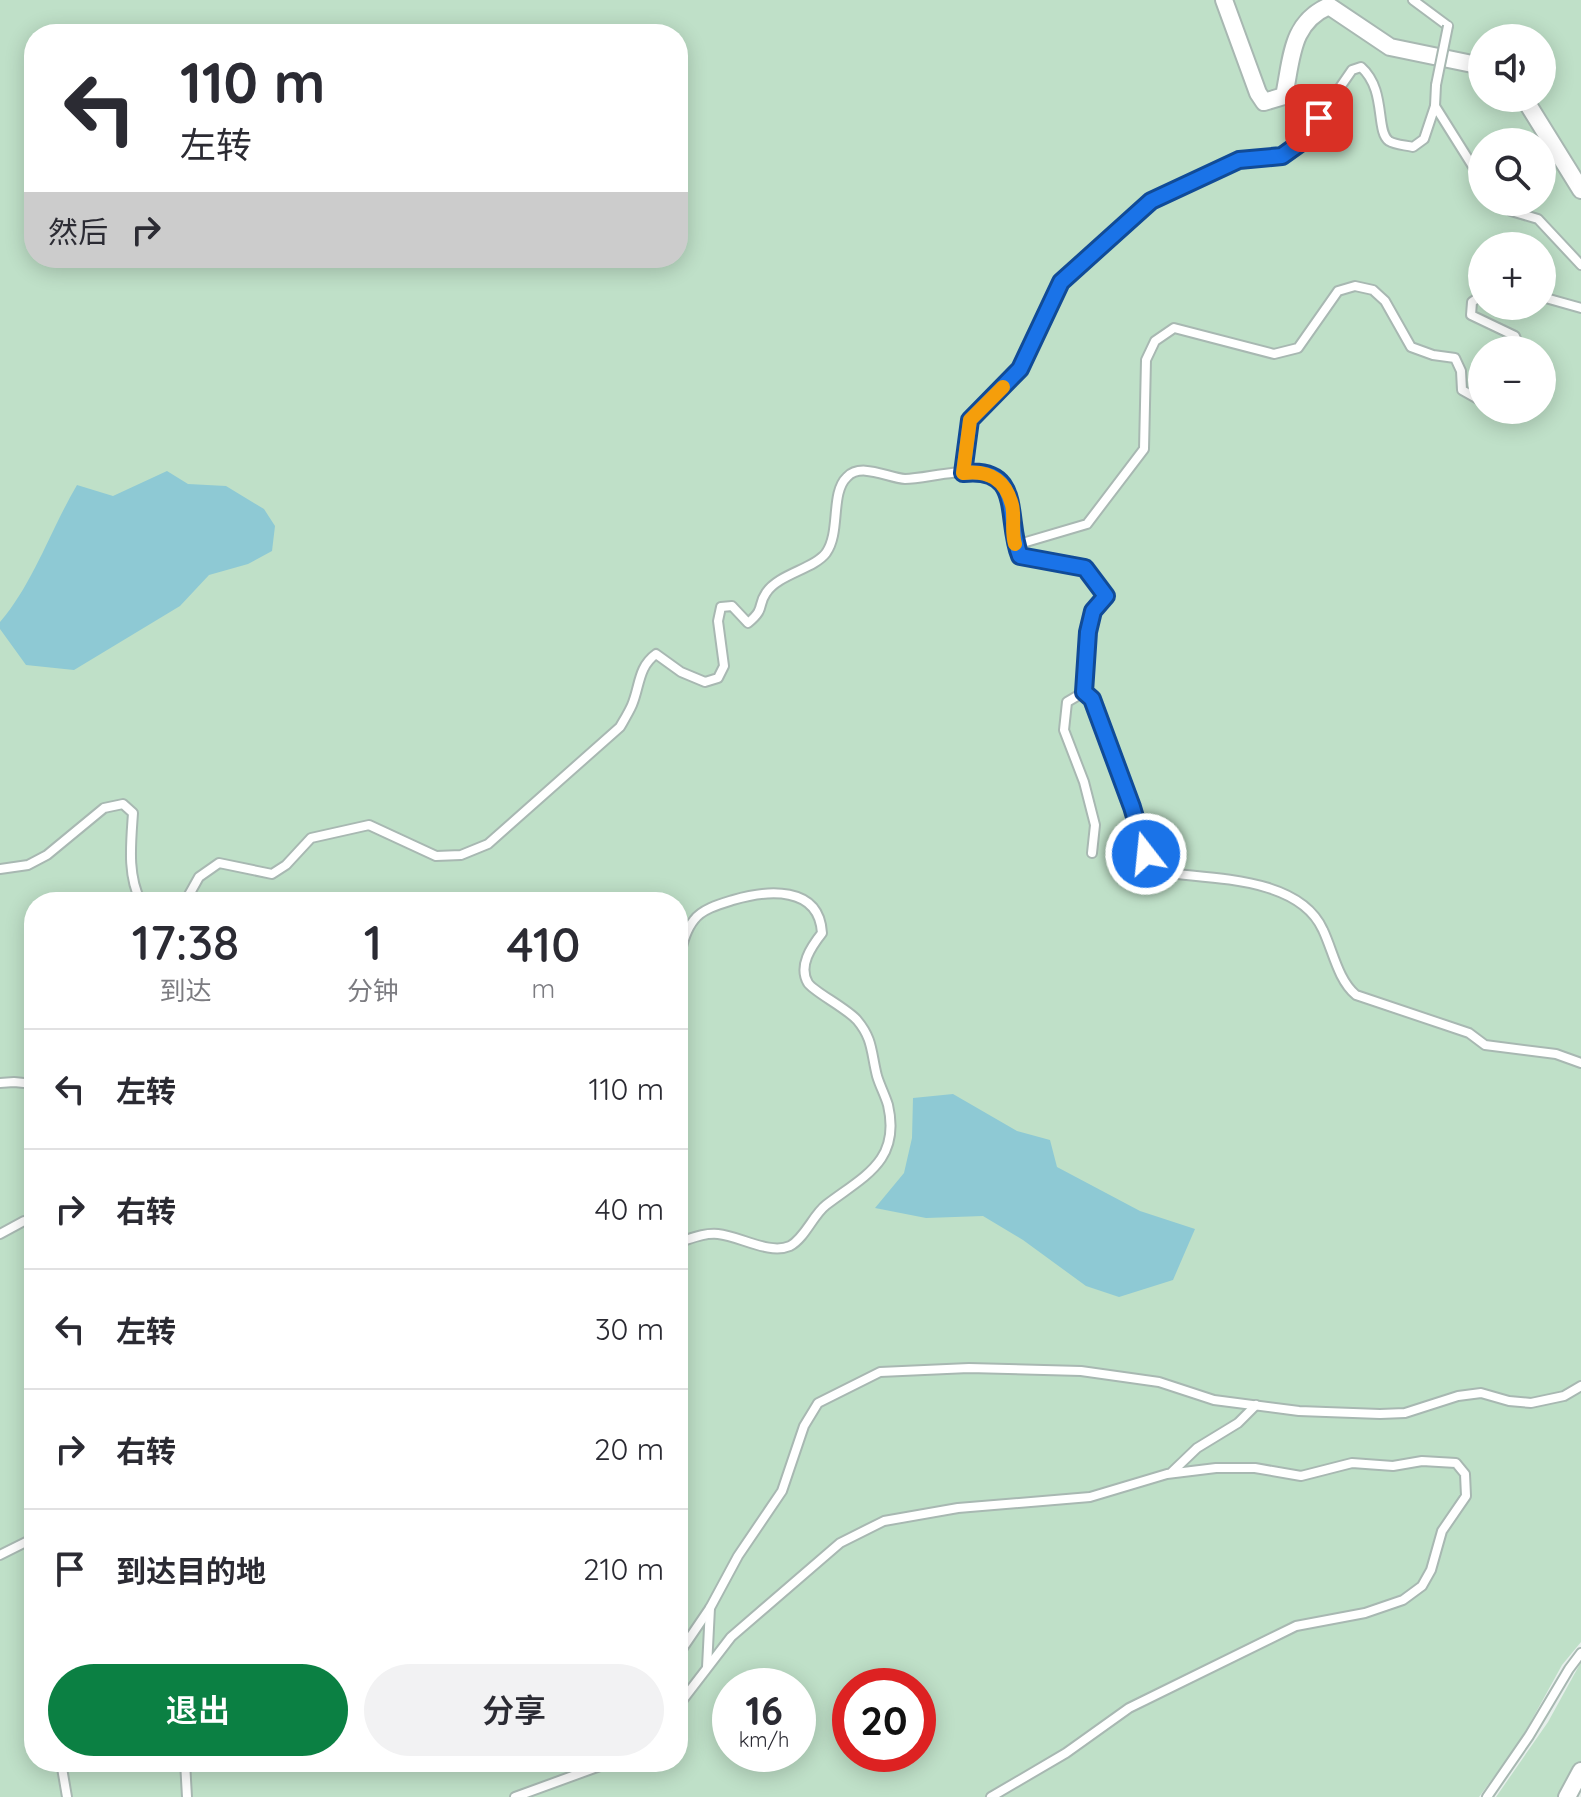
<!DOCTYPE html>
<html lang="zh">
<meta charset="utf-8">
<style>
:root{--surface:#fff;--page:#f2f2f3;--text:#2b2b33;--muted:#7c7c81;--line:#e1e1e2;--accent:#0b8043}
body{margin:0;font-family:Quicksand,"Noto Sans SC",sans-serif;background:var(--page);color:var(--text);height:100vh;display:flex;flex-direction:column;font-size:30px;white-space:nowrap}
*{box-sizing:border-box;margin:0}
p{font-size:26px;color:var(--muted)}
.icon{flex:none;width:44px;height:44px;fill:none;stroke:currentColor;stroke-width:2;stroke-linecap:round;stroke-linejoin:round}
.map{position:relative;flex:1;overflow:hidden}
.details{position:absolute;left:24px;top:892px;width:664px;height:880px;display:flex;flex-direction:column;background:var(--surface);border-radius:32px;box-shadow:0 4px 20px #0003}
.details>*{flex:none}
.banner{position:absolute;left:24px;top:24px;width:664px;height:244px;border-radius:32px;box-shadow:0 4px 20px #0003;background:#fff;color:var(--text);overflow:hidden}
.controls{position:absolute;left:1468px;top:24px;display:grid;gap:16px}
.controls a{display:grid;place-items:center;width:88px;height:88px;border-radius:50%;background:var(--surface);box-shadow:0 4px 20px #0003;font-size:40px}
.speed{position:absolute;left:712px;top:1668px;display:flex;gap:16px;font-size:40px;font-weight:700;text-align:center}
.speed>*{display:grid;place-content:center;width:104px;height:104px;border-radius:50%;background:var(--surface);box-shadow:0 4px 20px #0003;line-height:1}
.speed small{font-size:20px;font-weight:400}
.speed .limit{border:12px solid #d22;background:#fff;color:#111}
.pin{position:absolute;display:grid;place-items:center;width:68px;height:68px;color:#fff;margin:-34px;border-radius:16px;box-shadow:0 4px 12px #0006}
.me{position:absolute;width:88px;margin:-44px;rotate:344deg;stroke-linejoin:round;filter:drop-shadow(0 0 6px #0008)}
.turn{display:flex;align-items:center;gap:28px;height:168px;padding:0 24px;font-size:36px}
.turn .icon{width:104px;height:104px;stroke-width:2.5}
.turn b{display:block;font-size:56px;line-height:68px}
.then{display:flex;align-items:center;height:76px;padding:0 24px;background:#0003;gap:16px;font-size:30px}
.eta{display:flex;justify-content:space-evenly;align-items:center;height:136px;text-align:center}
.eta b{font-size:48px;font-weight:600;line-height:56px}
.primary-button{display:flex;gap:16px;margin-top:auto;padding:16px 24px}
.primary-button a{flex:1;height:92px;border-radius:48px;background:var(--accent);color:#fff;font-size:32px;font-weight:600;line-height:92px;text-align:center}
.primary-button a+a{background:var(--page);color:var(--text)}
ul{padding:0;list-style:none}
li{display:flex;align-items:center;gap:24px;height:120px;padding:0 24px;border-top:2px solid var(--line)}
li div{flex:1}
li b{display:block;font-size:30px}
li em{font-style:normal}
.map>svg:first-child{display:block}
.green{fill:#bfe0c8;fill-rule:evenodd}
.water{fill:#8ec9d4}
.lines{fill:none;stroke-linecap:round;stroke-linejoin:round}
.lane-casing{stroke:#a8b8b2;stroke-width:12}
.street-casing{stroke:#a8b8b2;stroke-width:20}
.lane{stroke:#fff;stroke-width:8}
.street{stroke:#fff;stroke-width:16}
.lane-bridge-casing{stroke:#a8b8b2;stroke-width:12;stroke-linecap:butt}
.lane-bridge{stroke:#fff;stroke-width:8}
.route-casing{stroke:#114b97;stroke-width:20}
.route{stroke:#1a73e8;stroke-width:14}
.slow{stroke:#f59e0b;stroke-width:14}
</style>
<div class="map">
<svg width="1581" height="1797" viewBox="0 0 1581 1797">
<rect width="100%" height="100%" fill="#e6efeb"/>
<!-- green -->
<g class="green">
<path d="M 0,0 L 1581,0 L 1581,1642 L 1562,1665 L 1519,1743 L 1479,1797 L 0,1797 ZM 34,34 L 678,34 L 678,258 L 34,258 ZM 1482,38 L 1542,38 L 1542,98 L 1482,98 ZM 1482,142 L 1542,142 L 1542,202 L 1482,202 ZM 1482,246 L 1542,246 L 1542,306 L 1482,306 ZM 1482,350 L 1542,350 L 1542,410 L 1482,410 ZM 34,902 L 678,902 L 678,1762 L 34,1762 ZM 730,1686 L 798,1686 L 798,1754 L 730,1754 ZM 850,1686 L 918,1686 L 918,1754 L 850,1754 Z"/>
<path d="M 1581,1662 L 1581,1776 L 1569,1797 L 1496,1797 L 1548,1722 Z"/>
</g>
<!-- water -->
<g class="water">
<path d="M 167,471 L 188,484 L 226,486 L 264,509 L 275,526 L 272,551 L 248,564 L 209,575 L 180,606 L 74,670 L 26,665 L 0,629 L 0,622 C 33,584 51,529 77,485 L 113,496 Z"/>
<path d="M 953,1094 L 1017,1131 L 1050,1140 L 1057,1167 L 1140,1211 L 1195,1229 L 1173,1280 L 1119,1297 L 1086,1286 L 1023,1240 L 983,1216 L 926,1218 L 875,1208 L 904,1173 L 912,1138 L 913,1098 Z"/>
</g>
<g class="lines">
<defs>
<g id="lane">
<path d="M 1413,0 L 1448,26"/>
<path d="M 1436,85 L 1435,106 L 1482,181"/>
<path d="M 1502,202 L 1511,211 L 1538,219 L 1581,265"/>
<path d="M 1482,295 L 1472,302 L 1471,315 L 1515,336 L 1520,350"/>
<path d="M 1542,297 L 1581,308"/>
<path d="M 963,473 L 970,420 L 1020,369 L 1061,282 L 1151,201 L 1239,160 L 1282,156 L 1303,141 L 1352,70 L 1361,67 C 1387,90 1375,131 1389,141 C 1395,145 1405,145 1413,147 L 1424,139 L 1435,106"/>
<path d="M 1016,545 L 1087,524 L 1144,449 L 1146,360 L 1155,341 L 1174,328 L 1274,354 L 1298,348 L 1338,291 L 1355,286 L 1373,290 L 1385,301 L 1411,347 L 1433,355 L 1455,358 L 1461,371 L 1462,390 L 1478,399 L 1482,398"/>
<path d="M 1092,853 L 1095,825 L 1084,782 L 1064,730 L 1067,702 L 1084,692 L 1092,699 L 1132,807 L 1146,854 L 1155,866 L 1168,873 C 1216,879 1300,878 1323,930 C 1333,951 1338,980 1356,995 L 1469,1033 L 1485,1045 L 1556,1054 L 1581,1063"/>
<path d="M 0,869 L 28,865 L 47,855 L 104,808 L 123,804 L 133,813 C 131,843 127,875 141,902"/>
<path d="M 185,902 L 199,877 L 219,863 L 272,874 L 286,865 L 311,838 L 369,825 L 436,856 L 461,855 L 488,844 L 620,727 C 624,720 629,712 632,705 C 640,686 638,667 656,654 L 681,672 L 705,682 L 718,678 L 724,666 L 718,621 L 721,607 L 732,606 L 748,623 C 766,608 757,606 766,593 C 778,574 814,569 826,553 C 841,532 830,493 847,477 C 861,462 888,478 905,479 C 929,479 983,461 1000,481 C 1016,498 1009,518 1013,539 C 1014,544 1018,550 1020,556 L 1085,568 L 1106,596 L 1093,611 L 1088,632 L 1084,692"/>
<path d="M 678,961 C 682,947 685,931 694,920 C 702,909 720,904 733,900 C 767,890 819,885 822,933 C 811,947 798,966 808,983 C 814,992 845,1007 857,1020 C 873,1039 871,1052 877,1076 C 880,1086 885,1095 888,1105 C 901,1161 864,1176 826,1205 C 813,1215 805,1238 790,1246 C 769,1255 740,1236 718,1234 C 705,1233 695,1237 683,1241 L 678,1249"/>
<path d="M 0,1083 L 14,1082 L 34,1084"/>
<path d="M 0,1234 L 24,1221 L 34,1222"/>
<path d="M 1172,1472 L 1197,1448 L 1238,1423 L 1256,1405"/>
<path d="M 0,1555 L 34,1538"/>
<path d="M 678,1655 L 710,1608 L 738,1556 L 782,1491 L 804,1426 L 818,1403 L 880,1372 L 969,1368 L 1081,1371 L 1159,1382 L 1214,1400 L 1299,1411 L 1380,1414 L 1405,1413 L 1458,1396 L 1481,1393 L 1509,1401 L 1531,1403 L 1564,1396 L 1581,1386"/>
<path d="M 707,1667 L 710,1608"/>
<path d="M 678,1706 L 731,1637 L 840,1543 L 884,1521 L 958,1508 L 1090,1497 L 1167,1474 L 1216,1468 L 1255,1468 L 1301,1476 L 1352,1463 L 1393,1466 L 1422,1461 L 1456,1463 L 1465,1474 L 1466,1496 L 1442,1531 L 1431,1570 L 1422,1586 L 1403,1600 L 1365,1613 L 1296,1626 L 1129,1708 L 1066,1753 L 991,1797"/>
<path d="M 61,1762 L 67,1797"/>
<path d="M 185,1762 L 187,1797"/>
<path d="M 515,1797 L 611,1762"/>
<path d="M 1487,1797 L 1529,1736 L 1569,1669 L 1581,1653"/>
</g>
<g id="street">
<path d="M 1224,0 L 1258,93 L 1264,102 L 1284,96 C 1292,59 1290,23 1329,6 L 1390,47 L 1482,66"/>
<path d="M 1524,98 L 1581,190"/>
<path d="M 1567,1797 L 1581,1771"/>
</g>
</defs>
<!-- lane casing -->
<use href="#lane" class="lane-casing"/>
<!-- street casing -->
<use href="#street" class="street-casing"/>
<!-- lane -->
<use href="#lane" class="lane"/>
<!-- street -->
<use href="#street" class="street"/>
<defs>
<path id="lane-bridge" d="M 1436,85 L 1448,26"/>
</defs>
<!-- lane-bridge casing -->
<use href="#lane-bridge" class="lane-bridge-casing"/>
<!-- lane-bridge -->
<use href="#lane-bridge" class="lane-bridge"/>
</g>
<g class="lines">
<defs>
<path id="route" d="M 1146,854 L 1132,807 L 1092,699 L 1084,692 L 1088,632 L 1093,611 L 1106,596 L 1085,568 L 1020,556 C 1005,519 1024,466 963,473 L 970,420 L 1020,369 L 1061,282 L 1151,201 L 1239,160 L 1282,156 L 1303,141 L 1319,118"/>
</defs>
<!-- route casing -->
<use href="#route" class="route-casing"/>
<!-- route -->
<use href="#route" class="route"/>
<!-- slow -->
<path class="slow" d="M 1003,387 L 970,420 L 963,473 C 988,470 1005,478 1012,505 C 1015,517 1011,531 1015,544"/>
</g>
</svg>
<div class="controls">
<a><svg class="icon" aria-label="sound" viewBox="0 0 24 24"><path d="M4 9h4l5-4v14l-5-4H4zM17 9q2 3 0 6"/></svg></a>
<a><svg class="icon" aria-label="search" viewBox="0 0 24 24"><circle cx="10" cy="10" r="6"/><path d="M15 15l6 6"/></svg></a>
<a>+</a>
<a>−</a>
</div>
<div class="speed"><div>16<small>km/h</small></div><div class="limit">20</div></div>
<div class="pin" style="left:1319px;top:118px;background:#d93025"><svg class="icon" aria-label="arrive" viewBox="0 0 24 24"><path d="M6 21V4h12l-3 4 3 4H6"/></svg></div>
<svg class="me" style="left:1146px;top:854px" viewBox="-20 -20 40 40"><circle r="17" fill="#1a73e8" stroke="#fff" stroke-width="3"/><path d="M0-11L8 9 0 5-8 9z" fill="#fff"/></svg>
<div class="banner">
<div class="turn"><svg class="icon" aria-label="left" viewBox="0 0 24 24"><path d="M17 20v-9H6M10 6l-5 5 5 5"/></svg><div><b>110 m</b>左转</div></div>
<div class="then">然后<svg class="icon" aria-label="right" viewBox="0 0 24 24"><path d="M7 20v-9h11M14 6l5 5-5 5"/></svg></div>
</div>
<section class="details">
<div class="eta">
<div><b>17:38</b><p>到达</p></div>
<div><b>1</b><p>分钟</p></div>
<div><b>410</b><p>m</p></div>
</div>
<ul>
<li><svg class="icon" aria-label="left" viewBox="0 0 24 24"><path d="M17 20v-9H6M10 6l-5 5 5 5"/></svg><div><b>左转</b></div><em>110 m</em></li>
<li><svg class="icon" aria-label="right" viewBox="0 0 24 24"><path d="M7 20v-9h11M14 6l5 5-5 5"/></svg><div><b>右转</b></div><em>40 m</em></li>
<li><svg class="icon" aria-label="left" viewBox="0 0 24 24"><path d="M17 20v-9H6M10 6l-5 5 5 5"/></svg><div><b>左转</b></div><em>30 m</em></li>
<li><svg class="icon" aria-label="right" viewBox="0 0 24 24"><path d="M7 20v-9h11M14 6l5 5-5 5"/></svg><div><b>右转</b></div><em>20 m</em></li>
<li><svg class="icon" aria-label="arrive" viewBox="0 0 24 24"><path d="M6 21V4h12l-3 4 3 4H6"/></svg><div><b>到达目的地</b></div><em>210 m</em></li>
</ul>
<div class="primary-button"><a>退出</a><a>分享</a></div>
</section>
</div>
